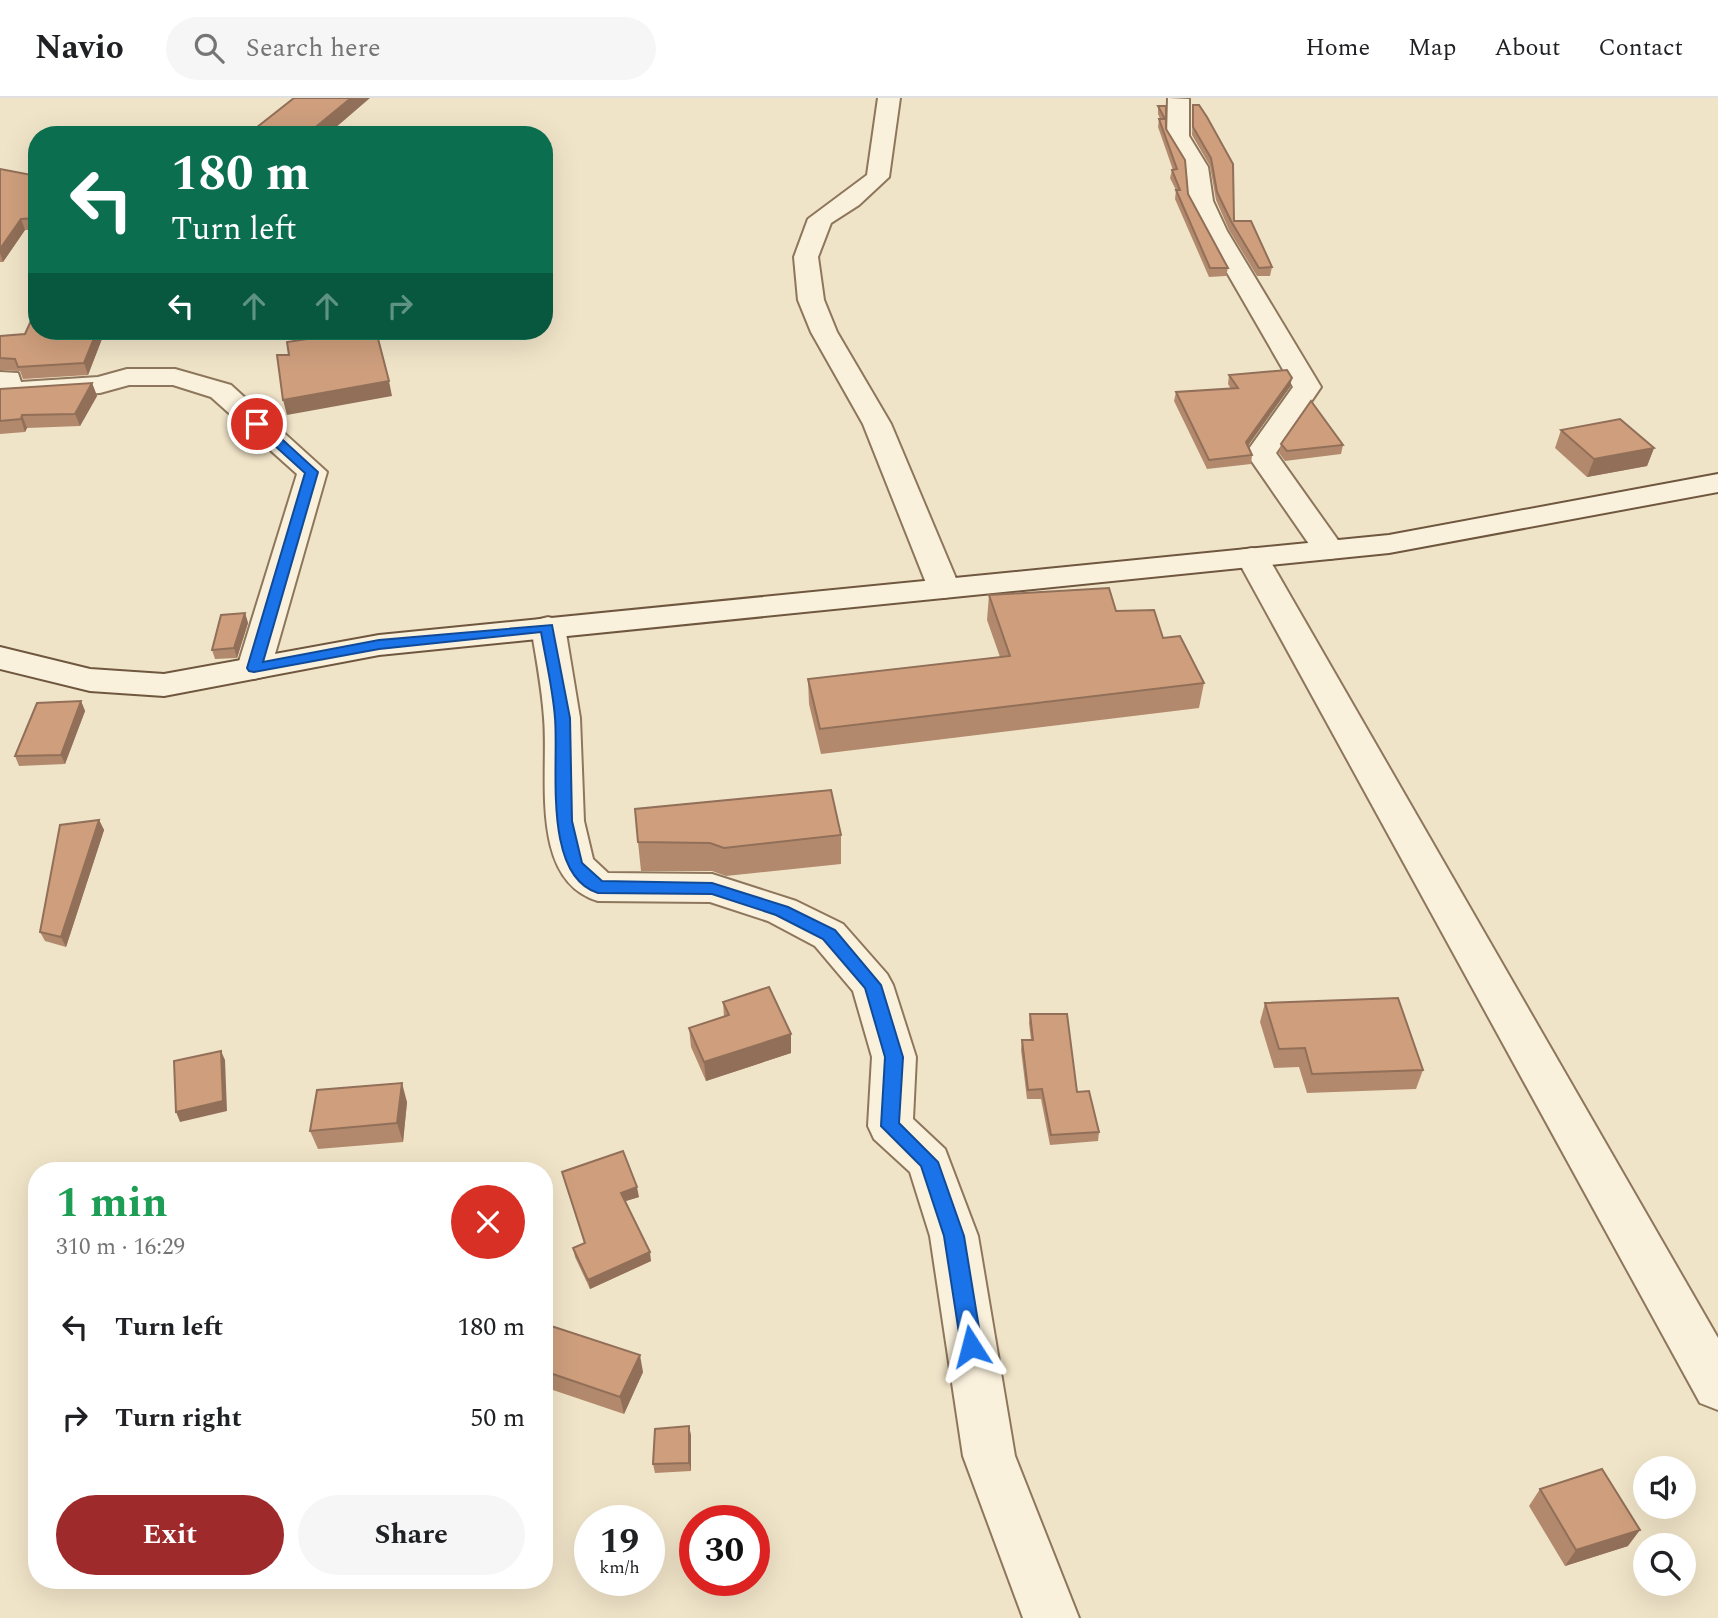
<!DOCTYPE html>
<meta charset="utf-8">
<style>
:root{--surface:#fff;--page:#f6f6f6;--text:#202124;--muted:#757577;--line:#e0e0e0;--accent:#9e2a2b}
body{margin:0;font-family:Spectral,serif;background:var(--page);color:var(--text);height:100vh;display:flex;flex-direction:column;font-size:26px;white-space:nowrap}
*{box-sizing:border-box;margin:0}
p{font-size:23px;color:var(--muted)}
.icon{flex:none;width:38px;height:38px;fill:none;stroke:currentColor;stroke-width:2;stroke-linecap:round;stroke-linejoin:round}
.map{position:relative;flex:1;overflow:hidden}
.side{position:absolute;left:28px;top:1064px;width:525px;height:427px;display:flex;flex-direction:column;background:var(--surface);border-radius:28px;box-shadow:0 7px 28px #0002}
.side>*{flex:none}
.banner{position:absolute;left:28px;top:28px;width:525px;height:214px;border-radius:28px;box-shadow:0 7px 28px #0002;background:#0b6e4f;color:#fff;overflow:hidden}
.controls{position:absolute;left:1633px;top:1358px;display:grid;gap:14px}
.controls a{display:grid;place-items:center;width:63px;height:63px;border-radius:50%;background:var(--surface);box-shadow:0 7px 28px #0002;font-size:35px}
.speed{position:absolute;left:574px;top:1407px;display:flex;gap:14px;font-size:35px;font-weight:700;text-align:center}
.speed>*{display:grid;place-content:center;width:91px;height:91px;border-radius:50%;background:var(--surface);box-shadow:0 7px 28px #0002;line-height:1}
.speed small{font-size:18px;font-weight:400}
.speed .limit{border:10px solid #d22;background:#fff;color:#111}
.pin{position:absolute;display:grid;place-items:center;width:60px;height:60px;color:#fff;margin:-30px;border:4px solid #fff;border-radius:50%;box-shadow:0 2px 7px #0007}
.me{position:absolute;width:77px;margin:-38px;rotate:351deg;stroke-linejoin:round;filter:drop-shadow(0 0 5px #0008)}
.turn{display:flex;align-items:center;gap:24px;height:147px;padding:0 28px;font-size:32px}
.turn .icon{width:91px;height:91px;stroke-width:2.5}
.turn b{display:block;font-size:49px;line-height:60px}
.lanes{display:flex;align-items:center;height:66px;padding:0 28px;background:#0003;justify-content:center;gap:35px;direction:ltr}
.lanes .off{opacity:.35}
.round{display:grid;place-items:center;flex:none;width:74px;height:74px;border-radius:37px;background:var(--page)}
.head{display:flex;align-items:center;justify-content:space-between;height:119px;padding:0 28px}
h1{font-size:42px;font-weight:700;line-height:52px;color:#1e9e55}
.button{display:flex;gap:14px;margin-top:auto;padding:14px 28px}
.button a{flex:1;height:80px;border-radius:42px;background:var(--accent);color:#fff;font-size:28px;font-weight:700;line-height:80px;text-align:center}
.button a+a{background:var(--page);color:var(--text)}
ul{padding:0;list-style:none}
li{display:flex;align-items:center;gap:21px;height:91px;padding:0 28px}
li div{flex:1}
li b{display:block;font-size:26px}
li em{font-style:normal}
header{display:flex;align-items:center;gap:42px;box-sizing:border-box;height:98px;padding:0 35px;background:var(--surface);border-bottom:2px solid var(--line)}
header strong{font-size:33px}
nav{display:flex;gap:38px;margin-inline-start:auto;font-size:24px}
.search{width:490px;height:63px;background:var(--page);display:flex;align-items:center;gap:18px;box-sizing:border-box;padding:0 24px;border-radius:38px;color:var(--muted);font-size:26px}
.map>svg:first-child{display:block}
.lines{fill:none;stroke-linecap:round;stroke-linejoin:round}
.street-casing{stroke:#8d765c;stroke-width:4}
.secondary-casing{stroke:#6f573f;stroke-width:4}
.street{fill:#faf1dc;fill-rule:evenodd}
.secondary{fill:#faf1dc;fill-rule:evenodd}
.wall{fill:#b2896c}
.shaded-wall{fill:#916f58}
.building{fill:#cf9f7d;stroke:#916f58;stroke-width:2}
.route{fill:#1a73e8;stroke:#114b97;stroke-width:2}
</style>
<header>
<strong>Navio</strong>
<div class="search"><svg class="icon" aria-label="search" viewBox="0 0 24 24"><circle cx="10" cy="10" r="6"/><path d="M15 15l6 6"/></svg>Search here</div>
<nav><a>Home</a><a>Map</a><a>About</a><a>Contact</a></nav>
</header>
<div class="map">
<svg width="1718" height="1520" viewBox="0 0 1718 1520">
<rect width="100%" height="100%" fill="#f0e4c8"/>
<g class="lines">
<defs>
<g id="street">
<path d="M 878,0 L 900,0 L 889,79 L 859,107 L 831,125 L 818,159 L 824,202 L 837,234 L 891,326 L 960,490 L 955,497 L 944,500 L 933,497 L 928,490 L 863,326 L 811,234 L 798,202 L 794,159 L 808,121 L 867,77 Z"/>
<path d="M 1168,0 L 1189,1 L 1189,38 L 1208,69 L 1213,103 L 1227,133 L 1321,289 L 1276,355 L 1345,452 L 1340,459 L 1329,461 L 1318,459 L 1246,355 L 1293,289 L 1203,133 L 1189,103 L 1186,69 L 1167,38 Z"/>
<path d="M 127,271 L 175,271 L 231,287 L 327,374 L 271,570 L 266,578 L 254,581 L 242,578 L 237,570 L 297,376 L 211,299 L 173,287 L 129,287 L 100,295 L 0,301 L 0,274 L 18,275 L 21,284 L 98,279 Z"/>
<path d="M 1252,450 L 1263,452 L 1268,459 L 1718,1240 L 1718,1312 L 1700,1305 L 1236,459 L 1241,452 Z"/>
<path d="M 548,519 L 560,522 L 565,529 L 580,620 L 584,723 L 593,761 L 608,775 L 712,776 L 796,803 L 843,826 L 887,876 L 893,887 L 916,959 L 913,1021 L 945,1051 L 978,1138 L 1015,1358 L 1079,1520 L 1023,1520 L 963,1358 L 930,1138 L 910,1074 L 874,1041 L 868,1028 L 872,959 L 853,893 L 815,848 L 768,823 L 710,804 L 598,803 C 528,782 549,676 544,620 C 542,590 536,559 531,529 L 536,522 Z"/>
</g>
<path id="secondary" d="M 1718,376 L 1718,394 L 1389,455 L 379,557 L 164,598 L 90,593 L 0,571 L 0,549 L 90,571 L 164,576 L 379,537 L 1389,437 Z"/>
</defs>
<!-- street casing -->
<use href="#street" class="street-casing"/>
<!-- secondary casing -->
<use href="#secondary" class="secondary-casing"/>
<!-- street -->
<use href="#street" class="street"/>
<!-- secondary -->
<use href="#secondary" class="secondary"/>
</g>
<!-- wall -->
<g class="wall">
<path d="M 1193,7 L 1234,123 L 1272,169 L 1270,178 L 1257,178 L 1229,132 L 1216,102 L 1210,68 L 1192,37 Z"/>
<path d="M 1158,8 L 1166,8 L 1166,31 L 1188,96 L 1228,170 L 1226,178 L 1209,179 L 1175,101 L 1176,92 L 1170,80 L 1172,72 L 1173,72 L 1158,29 L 1159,21 L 1160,21 L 1158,16 Z"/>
<path d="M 0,71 L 37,78 L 37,132 L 25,132 L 3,164 L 0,164 Z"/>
<path d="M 37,233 L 105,233 L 88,277 L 23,281 L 20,273 L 0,272 L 0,238 L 25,236 Z"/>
<path d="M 1229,277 L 1290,289 L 1248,348 L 1252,357 L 1251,366 L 1207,371 L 1174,303 L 1176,294 L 1231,291 L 1228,286 Z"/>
<path d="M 92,285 L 97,298 L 80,328 L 27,330 L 25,334 L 0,336 L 0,291 Z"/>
<path d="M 1561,332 L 1654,350 L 1647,368 L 1587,379 L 1555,350 Z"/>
<path d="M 1281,346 L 1343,347 L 1341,356 L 1285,363 L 1279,355 Z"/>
<path d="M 989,497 L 1116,513 L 1163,540 L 1204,585 L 1199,610 L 821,656 L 809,606 L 808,581 L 1000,559 L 987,522 Z"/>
<path d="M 245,515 L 248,525 L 237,560 L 215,561 L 212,552 Z"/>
<path d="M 81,603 L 85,613 L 65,666 L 19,668 L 15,658 Z"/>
<path d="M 99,722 L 104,732 L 66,849 L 45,843 L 40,834 Z"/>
<path d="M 841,737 L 841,766 L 726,778 L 712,773 L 641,773 L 638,744 Z"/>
<path d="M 723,904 L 791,936 L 791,955 L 706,983 L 691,949 L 689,930 L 724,919 Z"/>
<path d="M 1265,905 L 1423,972 L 1416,991 L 1307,995 L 1299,969 L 1274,970 L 1260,924 Z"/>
<path d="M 1030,916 L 1099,1034 L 1098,1043 L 1050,1047 L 1041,1001 L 1027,1001 L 1021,952 L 1022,942 L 1031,942 L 1029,925 Z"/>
<path d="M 407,1004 L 403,1044 L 318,1051 L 310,1033 Z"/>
<path d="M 562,1074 L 639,1099 L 625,1103 L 651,1163 L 590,1191 L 575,1159 L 573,1150 L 584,1145 Z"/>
<path d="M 544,1228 L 643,1274 L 624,1316 L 544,1289 Z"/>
<path d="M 691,1337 L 691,1373 L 655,1375 L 653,1366 Z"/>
<path d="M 1540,1391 L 1628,1448 L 1565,1468 L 1529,1408 Z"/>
</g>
<!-- shaded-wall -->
<g class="shaded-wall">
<path d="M 351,0 L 370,0 L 327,37 L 306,37 Z"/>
<path d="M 21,121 L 25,132 L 3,164 L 0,155 L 0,151 Z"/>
<path d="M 97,233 L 105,233 L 88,277 L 84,265 Z"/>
<path d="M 1292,280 L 1290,289 L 1244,353 L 1246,344 Z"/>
<path d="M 389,283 L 392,298 L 287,317 L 283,302 Z"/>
<path d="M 92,285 L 97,298 L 80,328 L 75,316 Z"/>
<path d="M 22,317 L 27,330 L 25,334 L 21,321 Z"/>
<path d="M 1654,350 L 1647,368 L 1587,379 L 1594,361 Z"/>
<path d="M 245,515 L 248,525 L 237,560 L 234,550 Z"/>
<path d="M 81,603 L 85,613 L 65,666 L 61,657 Z"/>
<path d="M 99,722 L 104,732 L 66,849 L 61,839 Z"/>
<path d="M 791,936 L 791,955 L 706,983 L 704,964 Z"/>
<path d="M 221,953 L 225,962 L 227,1013 L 180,1024 L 176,1014 Z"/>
<path d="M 402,985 L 407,1004 L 403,1044 L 397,1025 Z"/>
<path d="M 637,1089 L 639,1099 L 623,1104 L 621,1095 Z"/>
<path d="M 650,1154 L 651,1163 L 590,1191 L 588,1182 Z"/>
<path d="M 640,1257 L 643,1274 L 624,1316 L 620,1299 Z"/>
<path d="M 689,1328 L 691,1337 L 691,1373 L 689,1365 Z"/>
<path d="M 1640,1432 L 1628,1448 L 1565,1468 L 1576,1452 Z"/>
</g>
<!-- building -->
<g class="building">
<path d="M 294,0 L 351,0 L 306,37 L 247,37 Z"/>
<path d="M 1193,7 L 1199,7 L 1207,19 L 1233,66 L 1234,123 L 1251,123 L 1272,169 L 1259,170 L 1231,123 L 1217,94 L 1211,60 L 1193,29 Z"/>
<path d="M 1158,8 L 1166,8 L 1166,31 L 1185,62 L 1188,96 L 1228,170 L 1210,170 L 1176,92 L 1180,92 L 1172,72 L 1177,71 L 1159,21 L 1165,21 Z"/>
<path d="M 0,71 L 37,78 L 37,120 L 21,121 L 0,151 Z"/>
<path d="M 35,214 L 37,214 L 37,233 L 97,233 L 84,265 L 18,269 L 15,261 L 0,260 L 0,238 L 25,236 Z"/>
<path d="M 360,233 L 376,233 L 389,283 L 283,302 L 277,257 L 289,257 L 287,244 Z"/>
<path d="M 1287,272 L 1292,280 L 1246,344 L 1252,357 L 1209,362 L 1176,294 L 1238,290 L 1229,277 Z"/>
<path d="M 92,285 L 75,316 L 22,317 L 21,321 L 0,323 L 0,291 Z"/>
<path d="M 1311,303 L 1343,347 L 1287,353 L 1281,346 Z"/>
<path d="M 1620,321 L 1654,350 L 1594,361 L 1561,332 Z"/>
<path d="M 1109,490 L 1116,513 L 1154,512 L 1163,540 L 1180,538 L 1204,585 L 820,631 L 808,581 L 1010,558 L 989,497 Z"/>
<path d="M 245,515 L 234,550 L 212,552 L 221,517 Z"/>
<path d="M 81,603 L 61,657 L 15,658 L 37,605 Z"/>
<path d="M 831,692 L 841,737 L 724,750 L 710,745 L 638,744 L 635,711 Z"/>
<path d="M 99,722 L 61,839 L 40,834 L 60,727 Z"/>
<path d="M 769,889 L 791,936 L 704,964 L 689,930 L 729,917 L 723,904 Z"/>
<path d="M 1398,900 L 1423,972 L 1312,976 L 1305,950 L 1279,951 L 1265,905 Z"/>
<path d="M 1030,916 L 1067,916 L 1077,994 L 1089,993 L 1099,1034 L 1051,1037 L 1042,991 L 1028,992 L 1022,942 L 1033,942 Z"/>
<path d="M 221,953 L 223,1003 L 176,1014 L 174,963 Z"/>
<path d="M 402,985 L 397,1025 L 310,1033 L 317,992 Z"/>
<path d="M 623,1053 L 637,1089 L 621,1095 L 650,1154 L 588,1182 L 573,1150 L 585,1145 L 562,1074 Z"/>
<path d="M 465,1066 L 465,1073 L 389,1073 L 389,1072 Z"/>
<path d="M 545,1226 L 640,1257 L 620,1299 L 544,1273 L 544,1228 Z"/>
<path d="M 689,1328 L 689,1365 L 653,1366 L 655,1331 Z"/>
<path d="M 1602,1371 L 1640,1432 L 1576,1452 L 1540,1391 Z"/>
</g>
<!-- route -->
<path class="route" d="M 253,323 L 262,323 L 318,374 L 263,564 L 379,542 L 552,527 L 570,620 L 572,723 L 582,765 L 602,783 L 712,785 L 788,809 L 835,832 L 881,887 L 903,959 L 899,1025 L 938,1064 L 964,1138 L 982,1248 L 979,1255 L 971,1257 L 964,1255 L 961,1248 L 944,1138 L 921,1068 L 881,1028 L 885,959 L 865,890 L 823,841 L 776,817 L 712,796 L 598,795 C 542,778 559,666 555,620 C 553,592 546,563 541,534 L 379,551 L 254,574 L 249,573 L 247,570 L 305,375 L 253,328 Z"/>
</svg>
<div class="controls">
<a><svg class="icon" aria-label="sound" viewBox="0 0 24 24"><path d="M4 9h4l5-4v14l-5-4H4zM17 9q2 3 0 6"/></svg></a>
<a><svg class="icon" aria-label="search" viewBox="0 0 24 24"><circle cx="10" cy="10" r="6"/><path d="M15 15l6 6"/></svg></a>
</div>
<div class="speed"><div>19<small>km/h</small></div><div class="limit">30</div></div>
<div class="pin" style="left:257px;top:326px;background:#d93025"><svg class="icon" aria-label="arrive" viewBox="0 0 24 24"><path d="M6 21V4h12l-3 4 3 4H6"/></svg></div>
<svg class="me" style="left:971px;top:1248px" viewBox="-20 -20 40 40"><path d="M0-17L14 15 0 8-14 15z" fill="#1a73e8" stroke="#fff" stroke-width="4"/></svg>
<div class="banner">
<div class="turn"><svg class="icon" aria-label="left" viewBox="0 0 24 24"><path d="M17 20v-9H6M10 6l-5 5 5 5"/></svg><div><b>180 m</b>Turn left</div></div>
<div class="lanes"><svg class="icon" aria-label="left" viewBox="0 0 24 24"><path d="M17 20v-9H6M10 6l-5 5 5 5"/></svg><svg class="icon off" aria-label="ahead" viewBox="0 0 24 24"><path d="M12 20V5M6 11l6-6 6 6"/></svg><svg class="icon off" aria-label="ahead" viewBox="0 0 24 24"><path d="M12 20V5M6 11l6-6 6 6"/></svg><svg class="icon off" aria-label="right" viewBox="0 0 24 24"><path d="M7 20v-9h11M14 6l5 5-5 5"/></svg></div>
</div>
<section class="side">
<div class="head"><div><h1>1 min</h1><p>310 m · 16:29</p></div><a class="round" style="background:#d93025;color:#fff"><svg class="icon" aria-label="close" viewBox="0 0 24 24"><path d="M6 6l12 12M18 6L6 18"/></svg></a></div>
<ul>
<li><svg class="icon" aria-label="left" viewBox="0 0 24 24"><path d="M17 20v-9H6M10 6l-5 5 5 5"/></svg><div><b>Turn left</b></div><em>180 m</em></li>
<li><svg class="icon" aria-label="right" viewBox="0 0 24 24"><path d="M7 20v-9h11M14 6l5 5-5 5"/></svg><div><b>Turn right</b></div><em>50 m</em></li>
</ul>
<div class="button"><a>Exit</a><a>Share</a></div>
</section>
</div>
